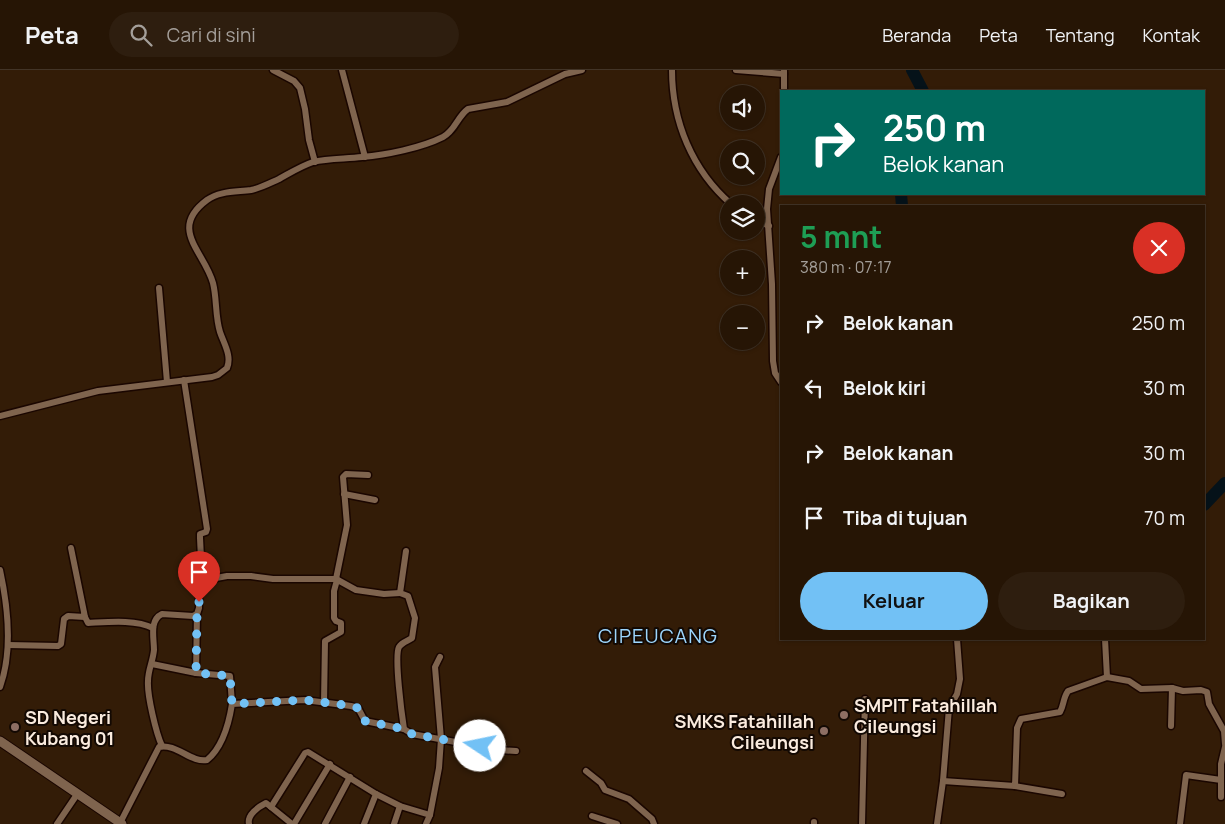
<!DOCTYPE html>
<html lang="id">
<meta charset="utf-8">
<style>
:root{--surface:#261505;--page:#2e1e0f;--text:#f1f3f6;--muted:#a49f9a;--line:#423427;--accent:#72c1f5}
body{margin:0;font-family:Manrope,sans-serif;background:var(--page);color:var(--text);height:100vh;display:flex;flex-direction:column;font-size:19px;white-space:nowrap}
*{box-sizing:border-box;margin:0}
p{font-size:16px;color:var(--muted)}
.icon{flex:none;width:28px;height:28px;fill:none;stroke:currentColor;stroke-width:2;stroke-linecap:round;stroke-linejoin:round}
.map{position:relative;flex:1;overflow:hidden}
.panel{position:absolute;left:780px;top:135px;width:425px;height:435px;display:flex;flex-direction:column;background:var(--surface);border-radius:0px;box-shadow:0 1px 4px #0004,0 0 0 1px var(--line)}
.panel>*{flex:none}
.banner{position:absolute;left:780px;top:20px;width:425px;height:105px;border-radius:0px;box-shadow:0 1px 4px #0004,0 0 0 1px var(--line);background:#00695c;color:#fff;overflow:hidden}
.controls{position:absolute;left:720px;top:15px;display:grid;gap:10px}
.controls a{display:grid;place-items:center;width:45px;height:45px;border-radius:50%;background:var(--surface);box-shadow:0 1px 4px #0004,0 0 0 1px var(--line);font-size:25px}
.pin{position:absolute;display:grid;place-items:center;width:42px;height:42px;color:#fff;margin:-51px -21px;border-radius:50% 50% 50% 0;rotate:-45deg;box-shadow:0 0 5px #0007}
.pin .icon{rotate:45deg}
.me{position:absolute;width:55px;margin:-28px;rotate:281deg;stroke-linejoin:round;filter:drop-shadow(0 0 4px #0008)}
.turn{display:flex;align-items:center;gap:18px;height:105px;padding:0 20px;font-size:22px}
.turn .icon{width:65px;height:65px;stroke-width:2.5}
.turn b{display:block;font-size:35px;line-height:42px}
.round{display:grid;place-items:center;flex:none;width:52px;height:52px;border-radius:26px;background:var(--page)}
.overview{display:flex;align-items:center;justify-content:space-between;height:85px;padding:0 20px}
h1{font-size:30px;font-weight:700;line-height:38px;color:#1e9e55}
.cta{display:flex;gap:10px;margin-top:auto;padding:10px 20px}
.cta a{flex:1;height:58px;border-radius:30px;background:var(--accent);color:#111;font-size:20px;font-weight:700;line-height:58px;text-align:center}
.cta a+a{background:var(--page);color:var(--text)}
ul{padding:0;list-style:none}
li{display:flex;align-items:center;gap:15px;height:65px;padding:0 20px}
li div{flex:1}
li b{display:block;font-size:19px}
li em{font-style:normal}
header{display:flex;align-items:center;gap:30px;box-sizing:border-box;height:70px;padding:0 25px;background:var(--surface);border-bottom:1px solid var(--line)}
header strong{font-size:24px}
nav{display:flex;gap:28px;margin-inline-start:auto;font-size:18px}
.search{width:350px;height:45px;background:var(--page);display:flex;align-items:center;gap:12px;box-sizing:border-box;padding:0 18px;border-radius:28px;color:var(--muted);font-size:19px}
.map>svg:first-child{display:block}
.lines{fill:none;stroke-linecap:round;stroke-linejoin:round}
.river{stroke:#051219;stroke-width:12}
.street-casing{stroke:#1a0600;stroke-width:9}
.secondary-casing{stroke:#1a0600;stroke-width:11}
.street{stroke:#7f644e;stroke-width:6}
.secondary{stroke:#7f644e;stroke-width:9}
.route{stroke:#72c1f5;stroke-width:9;stroke-dasharray:0 16.2}
.education-dot{fill:#8d6e63;stroke:#130903;stroke-width:2}
.labels{text-anchor:middle;dominant-baseline:central;stroke-width:4;stroke-linejoin:round;paint-order:stroke}
.poi-label{font-size:18px;font-weight:bold;fill:#faebde;stroke:#130903;text-anchor:start}
.quarter-label{font-size:20px;letter-spacing:1px;fill:#9dd6fd;stroke:#130903}
</style>
<header>
<strong>Peta</strong>
<div class="search"><svg class="icon" aria-label="search" viewBox="0 0 24 24"><circle cx="10" cy="10" r="6"/><path d="M15 15l6 6"/></svg>Cari di sini</div>
<nav><a>Beranda</a><a>Peta</a><a>Tentang</a><a>Kontak</a></nav>
</header>
<div class="map">
<svg width="1225" height="754" viewBox="0 0 1225 754">
<rect width="100%" height="100%" fill="#331c07"/>
<g class="lines">
<!-- river -->
<g class="river">
<path d="M 912,0 L 923,21"/>
<path d="M 901,124 L 902,136"/>
<path d="M 1204,435 L 1225,413"/>
</g>
<defs>
<g id="street">
<path d="M 273,0 L 294,11 L 300,18 L 305,39 L 309,70 L 315,92"/>
<path d="M 342,0 L 365,87"/>
<path d="M 672,0 C 672,51 692,100 731,134"/>
<path d="M 736,0 L 784,4"/>
<path d="M 784,1 L 784,21"/>
<path d="M 781,87 L 769,119 L 767,139 L 772,214 L 773,291 L 775,303 L 781,312"/>
<path d="M 756,149 L 769,156"/>
<path d="M 159,218 L 167,312"/>
<path d="M 184,310 L 207,459 L 206,462 L 200,464 L 200,468 L 202,509 L 207,515"/>
<path d="M 0,346 L 98,321 L 212,307 L 218,305 L 227,298 C 232,286 224,274 220,262 C 215,246 217,229 213,213 C 204,181 168,159 207,130 C 219,121 236,122 251,120 C 261,118 270,113 279,109 C 290,103 301,96 313,92 C 328,88 346,89 362,87 C 386,85 421,78 443,67 C 455,61 457,47 468,39 L 507,32 L 565,4 L 582,0"/>
<path d="M 344,424 L 375,430"/>
<path d="M 406,481 L 400,523 L 408,526 L 415,548 L 412,568 C 408,571 402,572 399,577 C 394,586 402,646 404,659 L 412,664 L 499,680 L 516,681"/>
<path d="M 0,500 C 8,537 13,581 0,617"/>
<path d="M 336,509 L 347,455 L 343,407 L 346,404 L 368,405"/>
<path d="M 85,547 L 88,553 C 108,552 135,549 153,558"/>
<path d="M 1105,569 L 1107,607"/>
<path d="M 8,575 L 58,576 L 61,574 L 64,549 L 68,546 L 85,547 L 71,478"/>
<path d="M 152,594 L 196,603 L 230,606 L 232,634"/>
<path d="M 196,603 L 197,544"/>
<path d="M 324,633 L 325,571 L 341,562 L 341,553 L 336,551 L 334,548 L 334,521 L 337,510"/>
<path d="M 1171,656 L 1172,618"/>
<path d="M 162,676 C 156,663 147,625 148,611 C 148,600 153,591 154,580 C 154,568 149,550 162,544 L 193,546 L 197,544 L 199,538 L 199,525 L 202,520 L 216,508 L 227,506 L 251,506 L 273,509 L 336,509 L 356,520 L 384,524 L 400,523"/>
<path d="M 586,701 L 601,713 L 605,720 L 629,729 L 652,749 L 654,754"/>
<path d="M 943,711 L 1015,716 L 1017,658 L 1021,649 L 1060,642 C 1064,635 1063,628 1068,621 L 1107,607 L 1129,611 L 1141,619 L 1172,618 L 1183,621 L 1201,620 L 1207,622 L 1209,634 L 1224,661 L 1225,674"/>
<path d="M 1015,716 L 1062,724"/>
<path d="M 1221,727 L 1221,694 L 1225,677"/>
<path d="M 271,737 L 305,683 L 308,682 L 376,724 L 400,736 L 430,745"/>
<path d="M 592,746 L 617,754"/>
<path d="M 120,753 L 159,677 C 176,673 191,693 207,690 C 223,677 229,653 232,634 L 305,630 L 351,636 L 358,638 L 365,651 L 404,659"/>
<path d="M 57,754 L 78,723"/>
<path d="M 249,754 C 247,745 258,737 266,733 L 292,754"/>
<path d="M 294,754 L 330,694"/>
<path d="M 325,754 L 350,707"/>
<path d="M 364,754 L 376,724"/>
<path d="M 394,754 L 400,736"/>
<path d="M 426,754 L 430,745 L 439,698 L 441,669 L 435,597 L 440,587"/>
<path d="M 814,754 L 814,752"/>
<path d="M 862,754 L 865,629"/>
<path d="M 937,754 L 943,711 L 949,638 L 957,624 L 960,609 L 957,569"/>
<path d="M 1180,754 L 1186,705 L 1221,710"/>
</g>
<path id="secondary" d="M 0,671 L 122,754"/>
</defs>
<!-- street casing -->
<use href="#street" class="street-casing"/>
<!-- secondary casing -->
<use href="#secondary" class="secondary-casing"/>
<!-- street -->
<use href="#street" class="street"/>
<!-- secondary -->
<use href="#secondary" class="secondary"/>
</g>
<g class="lines">
<!-- route -->
<path class="route" d="M 199,532 L 199,538 L 197,544 L 196,603 L 230,606 L 232,634 L 305,630 L 352,636 L 358,638 L 365,651 L 404,659 L 412,664 L 480,676"/>
</g>
<!-- markers -->
<g class="education-dot">
<circle cx="844" cy="645" r="5"/>
<circle cx="15" cy="657" r="5"/>
<circle cx="824" cy="661" r="5"/>
</g>
<g class="labels">
<!-- poi labels -->
<g class="poi-label">
<text x="854" y="635">SMPIT Fatahillah<tspan x="854" dy="21">Cileungsi</tspan></text>
<text x="25" y="647">SD Negeri<tspan x="25" dy="21">Kubang 01</tspan></text>
<text x="814" y="651" text-anchor="end">SMKS Fatahillah<tspan x="814" dy="21">Cileungsi</tspan></text>
</g>
<!-- quarter labels -->
<g class="quarter-label">
<text x="658" y="565">CIPEUCANG</text>
</g>
</g>
</svg>
<div class="controls">
<a><svg class="icon" aria-label="sound" viewBox="0 0 24 24"><path d="M4 9h4l5-4v14l-5-4H4zM17 9q2 3 0 6"/></svg></a>
<a><svg class="icon" aria-label="search" viewBox="0 0 24 24"><circle cx="10" cy="10" r="6"/><path d="M15 15l6 6"/></svg></a>
<a><svg class="icon" aria-label="layers" viewBox="0 0 24 24"><path d="M12 4l9 5-9 5-9-5zM3 14l9 5 9-5"/></svg></a>
<a>+</a>
<a>−</a>
</div>
<div class="pin" style="left:199px;top:532px;background:#d93025"><svg class="icon" aria-label="arrive" viewBox="0 0 24 24"><path d="M6 21V4h12l-3 4 3 4H6"/></svg></div>
<svg class="me" style="left:480px;top:676px" viewBox="-20 -20 40 40"><circle r="19" fill="#fff"/><path d="M0-13L10 11 0 6-10 11z" fill="#72c1f5"/></svg>
<div class="banner">
<div class="turn"><svg class="icon" aria-label="right" viewBox="0 0 24 24"><path d="M7 20v-9h11M14 6l5 5-5 5"/></svg><div><b>250 m</b>Belok kanan</div></div>
</div>
<section class="panel">
<div class="overview"><div><h1>5 mnt</h1><p>380 m · 07:17</p></div><a class="round" style="background:#d93025;color:#fff"><svg class="icon" aria-label="close" viewBox="0 0 24 24"><path d="M6 6l12 12M18 6L6 18"/></svg></a></div>
<ul>
<li><svg class="icon" aria-label="right" viewBox="0 0 24 24"><path d="M7 20v-9h11M14 6l5 5-5 5"/></svg><div><b>Belok kanan</b></div><em>250 m</em></li>
<li><svg class="icon" aria-label="left" viewBox="0 0 24 24"><path d="M17 20v-9H6M10 6l-5 5 5 5"/></svg><div><b>Belok kiri</b></div><em>30 m</em></li>
<li><svg class="icon" aria-label="right" viewBox="0 0 24 24"><path d="M7 20v-9h11M14 6l5 5-5 5"/></svg><div><b>Belok kanan</b></div><em>30 m</em></li>
<li><svg class="icon" aria-label="arrive" viewBox="0 0 24 24"><path d="M6 21V4h12l-3 4 3 4H6"/></svg><div><b>Tiba di tujuan</b></div><em>70 m</em></li>
</ul>
<div class="cta"><a>Keluar</a><a>Bagikan</a></div>
</section>
</div>
